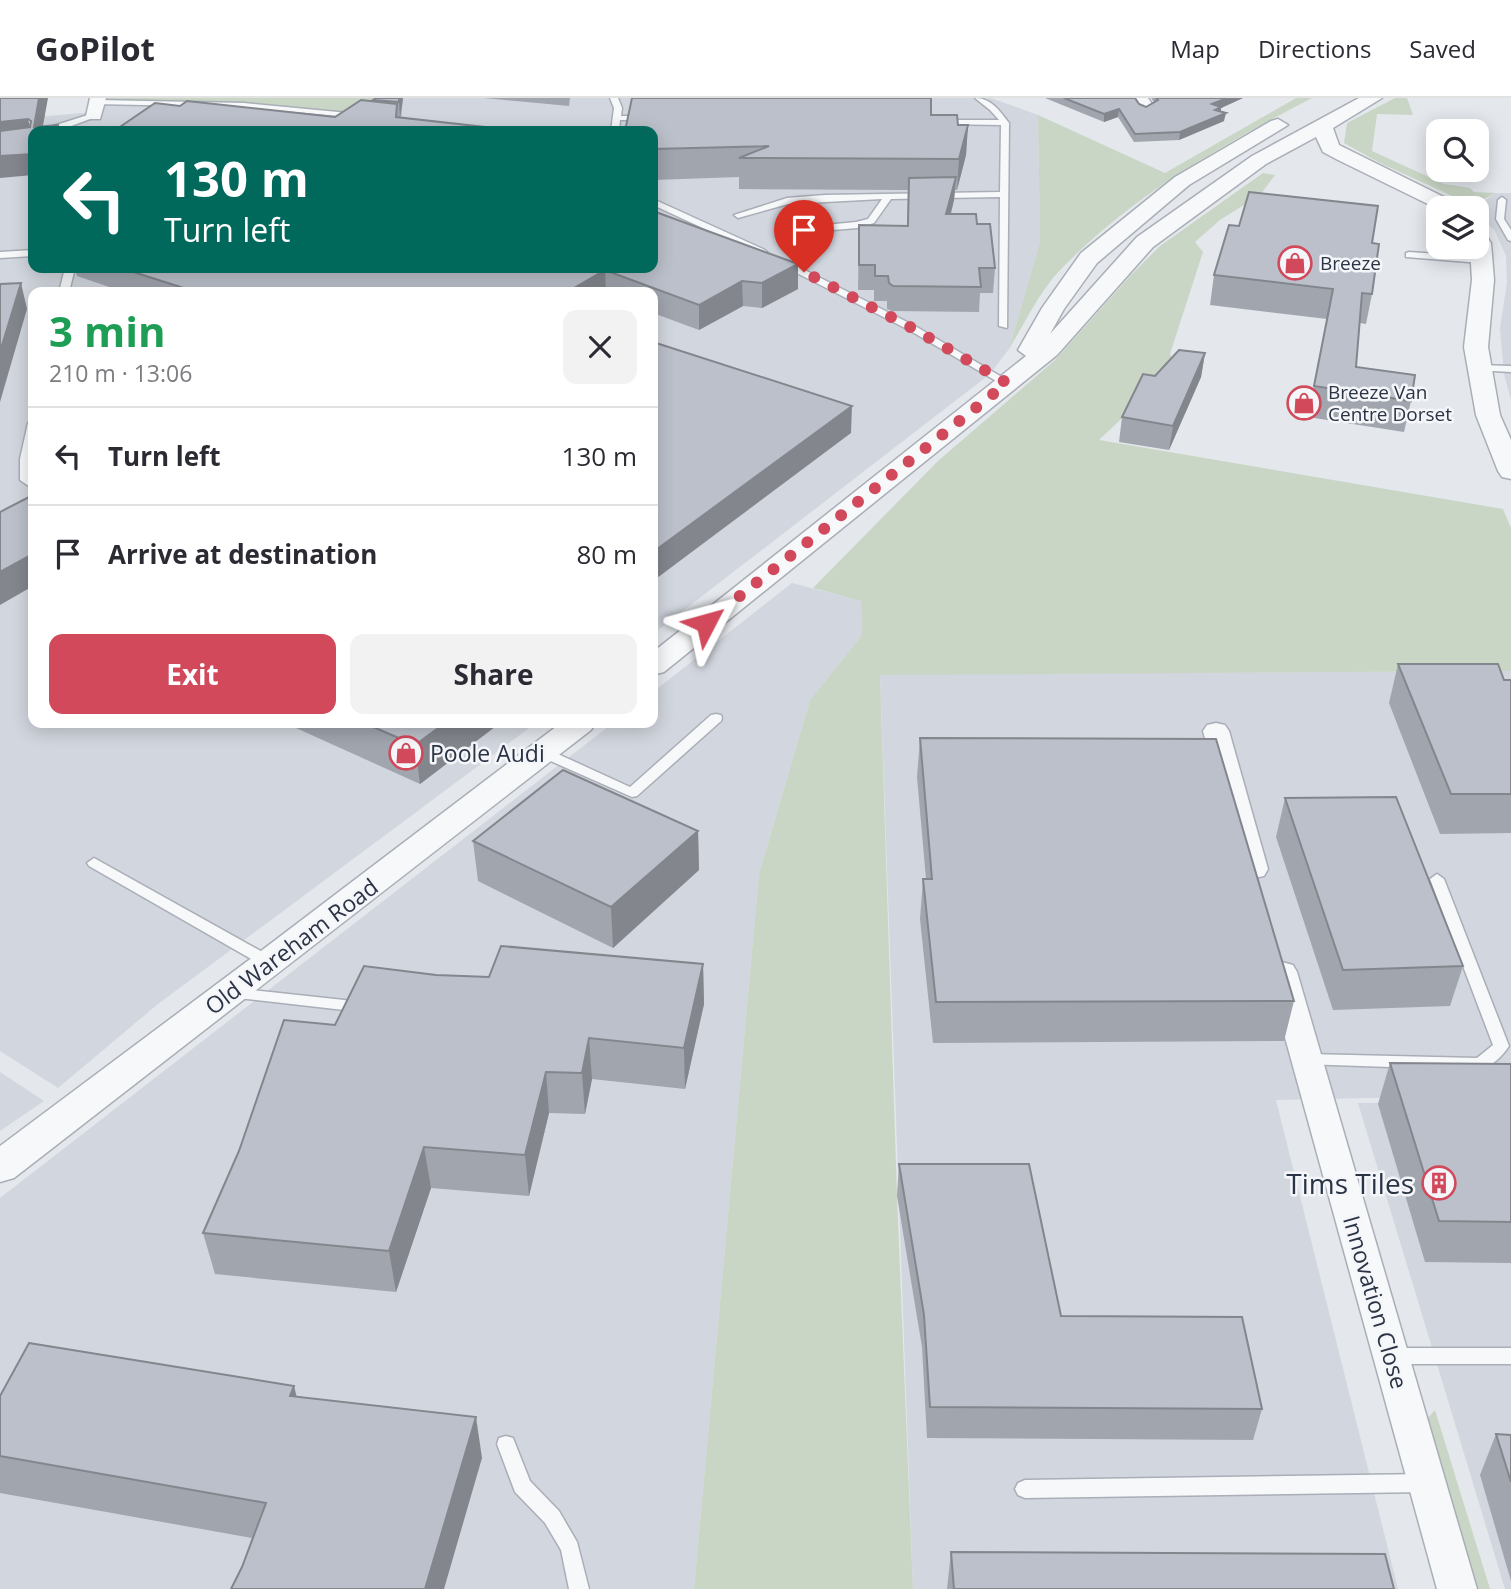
<!DOCTYPE html>
<meta charset="utf-8">
<style>
:root{--surface:#fff;--page:#f2f2f3;--text:#2b2b33;--muted:#7c7c81;--line:#e1e1e2;--accent:#d1495b}
body{margin:0;font-family:"Open Sans",sans-serif;background:var(--page);color:var(--text);height:100vh;display:flex;flex-direction:column;font-size:26px;white-space:nowrap}
*{box-sizing:border-box;margin:0}
p{font-size:23px;color:var(--muted)}
.icon{flex:none;width:38px;height:38px;fill:none;stroke:currentColor;stroke-width:2;stroke-linecap:round;stroke-linejoin:round}
.map{position:relative;flex:1;overflow:hidden}
.panel{position:absolute;left:28px;top:189px;width:630px;height:441px;display:flex;flex-direction:column;background:var(--surface);border-radius:14px;box-shadow:0 4px 18px #0003}
.panel>*{flex:none}
.top-card{position:absolute;left:28px;top:28px;width:630px;height:147px;border-radius:14px;box-shadow:0 4px 18px #0003;background:#00695c;color:#fff;overflow:hidden}
.buttons{position:absolute;left:1426px;top:21px;display:grid;gap:14px}
.buttons a{display:grid;place-items:center;width:63px;height:63px;border-radius:14px;background:var(--surface);box-shadow:0 4px 18px #0003;font-size:35px}
.pin{position:absolute;display:grid;place-items:center;width:60px;height:60px;color:#fff;margin:-72px -30px;border-radius:50% 50% 50% 0;rotate:-45deg;box-shadow:0 0 7px #0007}
.pin .icon{rotate:45deg}
.me{position:absolute;width:77px;margin:-38px;rotate:51deg;stroke-linejoin:round;filter:drop-shadow(0 0 5px #0008)}
.turn{display:flex;align-items:center;gap:24px;height:147px;padding:0 21px;font-size:32px}
.turn .icon{width:91px;height:91px;stroke-width:2.5}
.turn b{display:block;font-size:49px;line-height:60px}
.round{display:grid;place-items:center;flex:none;width:74px;height:74px;border-radius:14px;background:var(--page)}
.summary{display:flex;align-items:center;justify-content:space-between;height:119px;padding:0 21px}
h1{font-size:42px;font-weight:700;line-height:52px;color:#1e9e55}
.action{display:flex;gap:14px;margin-top:auto;padding:14px 21px}
.action a{flex:1;height:80px;border-radius:14px;background:var(--accent);color:#fff;font-size:28px;font-weight:700;line-height:80px;text-align:center}
.action a+a{background:var(--page);color:var(--text)}
ul{padding:0;list-style:none}
li{display:flex;align-items:center;gap:21px;height:98px;padding:0 21px;border-top:2px solid var(--line)}
li div{flex:1}
li b{display:block;font-size:26px}
li em{font-style:normal}
header{display:flex;align-items:center;gap:42px;box-sizing:border-box;height:98px;padding:0 35px;background:var(--surface);border-bottom:2px solid var(--line)}
header strong{font-size:33px}
nav{display:flex;gap:38px;margin-inline-start:auto;font-size:24px}
.map>svg:first-child{display:block}
.built{fill:#d2d6de;fill-rule:evenodd}
.green{fill:#c9d6c5}
.lines{fill:none;stroke-linecap:round;stroke-linejoin:round}
.service-casing{stroke:#a9aeb7;stroke-width:3}
.minor-casing{stroke:#a9aeb7;stroke-width:3}
.tertiary-casing{stroke:#a9aeb7;stroke-width:3}
.service{fill:#f7f8fa;fill-rule:evenodd}
.minor{fill:#f7f8fa;fill-rule:evenodd}
.tertiary{fill:#f7f8fa;fill-rule:evenodd}
.wall{fill:#a1a5ae}
.shaded-wall{fill:#83868d}
.building{fill:#bbc0ca;stroke:#83868d;stroke-width:2}
.route{stroke:#d1495b;stroke-width:12;stroke-dasharray:0 21.6}
.labels{text-anchor:middle;dominant-baseline:central;stroke-width:5;stroke-linejoin:round;paint-order:stroke}
.far-poi-label{font-size:19px;fill:#2b3445;stroke:#f4f6f9;text-anchor:start}
.poi-label{font-size:23px;fill:#2b3445;stroke:#f4f6f9;text-anchor:start}
.street-label{font-size:23px;fill:#2b3445;stroke:#f4f6f9}
.near-poi-label{font-size:28px;fill:#2b3445;stroke:#f4f6f9;text-anchor:end}
</style>
<header>
<strong>GoPilot</strong>
<nav><a>Map</a><a>Directions</a><a>Saved</a></nav>
</header>
<div class="map">
<svg width="1511" height="1491" viewBox="0 0 1511 1491">
<rect width="100%" height="100%" fill="#e4e7ec"/>
<!-- built -->
<g class="built">
<path d="M 387,0 L 991,0 L 1038,17 L 1040,144 L 1009,251 L 990,276 L 653,536 L 653,194 L 33,194 L 33,625 L 536,625 L 158,906 L 58,990 L 0,953 L 0,22 L 94,14 L 98,4 ZM 33,33 L 653,33 L 653,170 L 33,170 Z"/>
<path d="M 1496,95 L 1511,95 L 1511,302 L 1504,276 L 1500,230 L 1507,185 L 1506,158 L 1495,133 L 1477,116 L 1477,110 L 1474,110 Z"/>
<path d="M 792,485 L 861,503 L 862,537 L 810,602 L 759,776 L 694,1491 L 0,1491 L 0,1100 L 613,625 L 653,625 L 653,594 Z"/>
<path d="M 1511,573 L 1511,997 L 1276,1002 L 1398,1491 L 913,1491 L 880,576 Z"/>
<path d="M 0,974 L 44,1003 L 0,1033 Z"/>
<path d="M 1511,1003 L 1511,1491 L 1505,1491 L 1358,1005 Z"/>
</g>
<!-- green -->
<g class="green">
<path d="M 98,0 L 387,0 L 364,19 L 244,7 L 98,4 Z"/>
<path d="M 1296,0 L 1312,0 C 1224,46 1135,96 1065,167 C 1041,190 1026,223 1009,251 L 1040,144 L 1038,17 L 1165,75 Z"/>
<path d="M 1395,0 L 1407,0 L 1413,17 L 1377,16 L 1372,53 L 1444,86 L 1470,90 L 1474,94 L 1496,95 L 1482,102 L 1461,102 L 1380,65 L 1344,45 L 1347,25 Z"/>
<path d="M 1263,75 L 1275,77 L 1260,97 L 1220,122 L 1195,144 L 1203,154 L 1170,256 L 1176,269 L 1099,342 L 1503,411 L 1511,430 L 1511,573 L 880,577 L 897,1098 L 913,1491 L 694,1491 L 759,776 L 810,602 L 862,537 L 861,503 L 813,490 L 938,363 L 1055,262 L 1131,177 L 1160,148 Z"/>
<path d="M 1435,1312 L 1490,1491 L 1478,1491 L 1427,1321 Z"/>
</g>
<g class="lines">
<defs>
<g id="service">
<path d="M 610,0 L 618,0 L 622,10 L 621,18 L 647,18 L 651,20 L 647,22 L 620,22 L 619,33 L 611,33 L 614,10 Z"/>
<path d="M 975,0 C 991,0 1000,13 1009,25 L 1007,230 L 999,228 L 1000,99 L 891,101 L 874,125 L 857,130 L 797,135 L 793,132 L 794,130 L 856,124 L 868,121 L 882,101 L 788,106 L 738,120 L 734,117 L 787,100 L 825,97 L 1000,94 L 1001,27 L 940,26 L 936,24 L 940,22 L 999,22 L 990,12 Z"/>
<path d="M 97,2 L 244,5 L 359,16 L 363,18 L 359,20 L 244,9 L 94,6 L 94,2 Z"/>
<path d="M 91,16 L 98,18 L 58,33 L 50,33 L 53,28 Z"/>
<path d="M 1502,99 L 1506,102 L 1504,121 L 1511,132 L 1511,143 L 1508,142 L 1496,121 L 1498,102 Z"/>
<path d="M 653,101 L 765,152 L 767,154 L 759,156 L 653,107 Z"/>
<path d="M 33,152 L 33,158 L 0,160 L 0,154 Z"/>
<path d="M 1409,154 L 1481,159 L 1486,162 L 1481,165 L 1406,159 L 1406,155 Z"/>
<path d="M 781,163 L 787,163 L 915,228 L 1012,285 L 1003,287 L 909,232 L 781,167 Z"/>
<path d="M 65,170 L 75,170 L 69,194 L 59,194 Z"/>
<path d="M 1479,267 L 1511,268 L 1511,274 L 1475,272 L 1474,270 Z"/>
<path d="M 33,322 L 33,348 L 30,361 L 33,391 L 20,382 L 20,361 L 28,325 Z"/>
<path d="M 716,616 L 721,617 L 722,620 L 721,623 L 637,698 L 632,699 L 537,657 L 535,654 L 542,650 L 547,651 L 630,689 L 711,617 Z"/>
<path d="M 94,760 L 275,861 L 277,865 L 275,869 L 265,869 L 89,768 L 87,765 Z"/>
<path d="M 1437,776 L 1444,781 L 1509,948 C 1502,959 1492,968 1479,972 L 1302,966 L 1300,962 L 1302,958 L 1308,956 L 1477,960 L 1493,947 L 1430,781 Z"/>
<path d="M 234,890 L 344,902 L 349,903 L 352,907 L 349,911 L 344,912 L 229,899 L 226,895 L 229,891 Z"/>
<path d="M 1392,1250 L 1511,1250 L 1511,1266 L 1392,1266 L 1386,1263 L 1383,1258 L 1386,1253 Z"/>
<path d="M 506,1338 L 513,1340 L 530,1383 L 559,1413 L 577,1444 L 589,1491 L 569,1491 L 561,1452 L 545,1425 L 515,1394 L 497,1346 L 499,1340 Z"/>
<path d="M 1426,1376 L 1433,1379 L 1436,1385 L 1433,1391 L 1426,1394 L 1025,1400 L 1018,1397 L 1015,1391 L 1018,1385 L 1025,1382 Z"/>
</g>
<g id="minor">
<path d="M 90,0 L 106,0 L 100,21 L 88,21 L 86,18 Z"/>
<path d="M 1132,0 L 1148,0 L 1154,9 L 1146,14 L 1140,12 Z"/>
<path d="M 1216,625 L 1225,627 L 1229,633 L 1268,771 L 1264,778 L 1254,780 L 1244,778 L 1240,771 L 1203,633 L 1207,627 Z"/>
<path d="M 1282,864 L 1293,867 L 1297,874 L 1477,1491 L 1437,1491 L 1267,874 L 1271,867 Z"/>
</g>
<g id="tertiary">
<path d="M 1359,0 L 1382,0 L 1333,30 L 1339,47 L 1458,106 L 1461,110 L 1438,111 L 1338,62 L 1323,54 L 1316,39 L 1266,66 L 1153,149 L 1057,257 L 664,574 L 653,577 L 653,554 L 1026,258 L 1018,252 L 1042,210 L 1081,155 L 1175,79 L 1271,23 L 1278,21 L 1288,27 L 1189,87 L 1097,165 L 1064,211 L 1050,236 L 1137,139 L 1252,58 Z"/>
<path d="M 1477,135 L 1485,136 L 1491,145 L 1494,182 L 1488,249 L 1500,317 L 1511,342 L 1511,381 L 1502,379 L 1498,373 L 1476,317 L 1464,249 L 1472,182 L 1470,149 L 1477,149 Z"/>
<path d="M 561,625 L 595,625 L 591,632 L 14,1080 L 0,1084 L 0,1048 L 257,856 Z"/>
</g>
</defs>
<!-- service casing -->
<use href="#service" class="service-casing"/>
<!-- minor casing -->
<use href="#minor" class="minor-casing"/>
<!-- tertiary casing -->
<use href="#tertiary" class="tertiary-casing"/>
<!-- service -->
<use href="#service" class="service"/>
<!-- minor -->
<use href="#minor" class="minor"/>
<!-- tertiary -->
<use href="#tertiary" class="tertiary"/>
</g>
<!-- wall -->
<g class="wall">
<path d="M 376,0 L 403,0 L 401,20 L 522,33 L 114,33 L 155,5 L 180,8 L 187,3 L 335,19 L 361,2 L 374,4 L 373,2 Z"/>
<path d="M 484,0 L 570,0 L 569,8 Z"/>
<path d="M 1045,0 L 1135,0 L 1139,6 L 1146,9 L 1154,4 L 1151,0 L 1243,0 L 1221,10 L 1221,13 L 1224,23 L 1179,42 L 1134,44 L 1118,19 L 1104,24 Z"/>
<path d="M 931,17 L 958,27 L 968,27 L 966,57 L 957,92 L 955,92 L 954,102 L 951,116 L 977,126 L 995,170 L 993,195 L 980,195 L 979,214 L 892,213 L 887,211 L 887,203 L 874,203 L 874,192 L 858,192 L 859,127 L 907,128 L 908,92 L 739,91 L 739,79 L 653,82 L 653,33 Z"/>
<path d="M 653,113 L 798,191 L 762,210 L 743,208 L 699,232 L 653,215 L 653,194 L 124,194 L 77,178 L 75,170 L 653,170 Z"/>
<path d="M 1372,145 L 1372,196 L 1366,226 L 1360,225 L 1356,269 L 1411,303 L 1404,334 L 1308,319 L 1327,221 L 1210,207 L 1214,177 Z"/>
<path d="M 1205,255 L 1201,279 L 1169,352 L 1119,344 L 1122,319 L 1155,278 Z"/>
<path d="M 1398,566 L 1504,582 L 1511,582 L 1511,735 L 1440,736 L 1389,605 Z"/>
<path d="M 285,625 L 500,625 L 420,686 Z"/>
<path d="M 920,640 L 1294,903 L 1284,943 L 933,945 L 920,821 L 923,781 L 926,781 L 917,679 Z"/>
<path d="M 1285,700 L 1463,868 L 1450,908 L 1333,912 L 1276,739 Z"/>
<path d="M 698,733 L 699,772 L 613,850 L 478,783 L 473,743 Z"/>
<path d="M 703,866 L 704,906 L 685,991 L 592,981 L 585,1016 L 549,1015 L 529,1098 L 431,1090 L 396,1194 L 215,1176 L 203,1135 L 335,927 L 436,877 L 489,879 Z"/>
<path d="M 1390,965 L 1511,966 L 1511,1165 L 1425,1164 L 1378,1006 Z"/>
<path d="M 899,1066 L 1061,1218 L 1262,1311 L 1253,1342 L 927,1340 L 922,1249 L 897,1098 Z"/>
<path d="M 0,1298 L 297,1299 L 482,1360 L 242,1469 L 252,1440 L 0,1395 Z"/>
<path d="M 1496,1336 L 1511,1337 L 1511,1483 L 1480,1377 Z"/>
<path d="M 951,1454 L 1394,1491 L 947,1491 Z"/>
</g>
<!-- shaded-wall -->
<g class="shaded-wall">
<path d="M 39,0 L 48,0 L 42,33 L 34,29 Z"/>
<path d="M 399,0 L 403,0 L 400,20 L 399,4 Z"/>
<path d="M 1227,0 L 1243,0 L 1221,10 L 1220,17 L 1212,6 Z"/>
<path d="M 1119,11 L 1118,19 L 1104,24 L 1104,16 Z"/>
<path d="M 1226,15 L 1224,23 L 1179,42 L 1180,34 Z"/>
<path d="M 28,21 L 33,41 L 0,45 L 0,24 Z"/>
<path d="M 968,27 L 966,57 L 957,92 L 959,61 Z"/>
<path d="M 33,56 L 33,77 L 0,80 L 0,58 Z"/>
<path d="M 956,79 L 954,102 L 944,140 L 946,116 Z"/>
<path d="M 798,166 L 798,191 L 762,210 L 762,185 Z"/>
<path d="M 605,172 L 606,194 L 567,194 Z"/>
<path d="M 742,183 L 743,208 L 699,232 L 699,207 Z"/>
<path d="M 21,185 L 27,211 L 0,304 L 0,254 Z"/>
<path d="M 1205,255 L 1201,279 L 1169,352 L 1173,328 Z"/>
<path d="M 852,308 L 851,335 L 653,483 L 653,454 Z"/>
<path d="M 33,456 L 33,488 L 0,507 L 0,474 Z"/>
<path d="M 445,625 L 500,625 L 420,686 L 415,647 Z"/>
<path d="M 698,733 L 699,772 L 613,850 L 611,809 Z"/>
<path d="M 703,866 L 704,906 L 685,991 L 684,950 Z"/>
<path d="M 589,940 L 592,981 L 585,1016 L 582,975 Z"/>
<path d="M 546,974 L 549,1015 L 529,1098 L 525,1057 Z"/>
<path d="M 424,1049 L 431,1090 L 396,1194 L 389,1153 Z"/>
<path d="M 294,1288 L 304,1328 L 290,1298 Z"/>
<path d="M 476,1319 L 482,1360 L 444,1491 L 425,1491 Z"/>
</g>
<!-- building -->
<g class="building">
<path d="M 0,0 L 39,0 L 34,29 L 58,27 L 57,33 L 33,33 L 33,56 L 0,58 L 0,33 L 30,29 L 31,23 L 28,21 L 0,24 Z"/>
<path d="M 376,0 L 399,0 L 399,4 L 373,2 Z"/>
<path d="M 632,0 L 931,0 L 931,17 L 957,17 L 958,27 L 968,27 L 959,61 L 739,60 L 769,48 L 653,51 L 653,33 L 625,33 Z"/>
<path d="M 1064,0 L 1135,0 L 1139,6 L 1146,9 L 1158,2 L 1156,0 L 1227,0 L 1212,6 L 1221,9 L 1215,12 L 1226,15 L 1180,34 L 1135,36 L 1119,11 L 1104,16 Z"/>
<path d="M 361,2 L 397,6 L 396,19 L 522,33 L 114,33 L 155,5 L 180,8 L 187,3 L 335,19 Z"/>
<path d="M 956,79 L 946,116 L 976,116 L 977,126 L 990,126 L 995,170 L 979,170 L 981,189 L 893,188 L 889,185 L 888,178 L 875,178 L 875,167 L 859,167 L 859,127 L 908,128 L 909,80 Z"/>
<path d="M 1249,94 L 1378,108 L 1372,145 L 1379,146 L 1372,196 L 1362,195 L 1356,269 L 1415,277 L 1411,303 L 1314,288 L 1333,191 L 1214,177 L 1229,127 L 1239,128 Z"/>
<path d="M 653,113 L 798,166 L 762,185 L 742,183 L 699,207 L 605,172 L 567,194 L 196,194 L 121,170 L 653,170 Z"/>
<path d="M 21,185 L 0,254 L 0,186 Z"/>
<path d="M 653,244 L 852,308 L 653,454 Z"/>
<path d="M 1179,252 L 1205,255 L 1173,328 L 1122,319 L 1143,276 L 1155,278 Z"/>
<path d="M 33,397 L 33,456 L 0,474 L 0,414 Z"/>
<path d="M 1398,566 L 1498,566 L 1504,582 L 1511,582 L 1511,696 L 1451,696 Z"/>
<path d="M 364,625 L 445,625 L 415,647 Z"/>
<path d="M 920,640 L 1216,641 L 1294,903 L 936,904 L 923,781 L 932,781 Z"/>
<path d="M 563,672 L 698,733 L 611,809 L 473,743 Z"/>
<path d="M 1396,699 L 1463,868 L 1343,872 L 1285,700 Z"/>
<path d="M 501,848 L 703,866 L 684,950 L 589,940 L 582,975 L 546,974 L 525,1057 L 424,1049 L 389,1153 L 203,1135 L 239,1053 L 284,922 L 335,927 L 364,868 L 436,877 L 489,879 Z"/>
<path d="M 1390,965 L 1511,966 L 1511,1124 L 1439,1123 Z"/>
<path d="M 899,1066 L 1029,1066 L 1061,1218 L 1242,1219 L 1262,1311 L 930,1309 L 924,1217 Z"/>
<path d="M 29,1245 L 294,1288 L 290,1298 L 476,1319 L 425,1491 L 231,1491 L 242,1469 L 266,1405 L 0,1358 L 0,1298 Z"/>
<path d="M 1496,1336 L 1511,1337 L 1511,1384 Z"/>
<path d="M 951,1454 L 1385,1456 L 1394,1491 L 954,1491 Z"/>
</g>
<g class="lines">
<!-- route -->
<path class="route" d="M 706,525 L 1007,285 L 912,230 L 804,174"/>
</g>
<!-- icons -->
<defs>
<symbol id="shop-ring" viewBox="-11 -11 22 22"><circle r="9.5" fill="#f4f6f9" stroke="#d1495b" stroke-width="1.5"/><path d="M-5-2.5h2.3a2.7 3.5 0 0 1 5.4 0H5L5.5 6h-11ZM-1.5-2.5h3a1.5 2.3 0 0 0-3 0Z" fill="#d1495b"/></symbol>
<symbol id="building-ring" viewBox="-11 -11 22 22"><circle r="9.5" fill="#f4f6f9" stroke="#d1495b" stroke-width="1.5"/><path d="M-4-6H4V6H1V3H-1V6H-4ZM-2.5-4.3h1.7v1.8h-1.7ZM.8-4.3h1.7v1.8H.8ZM-2.5-1h1.7V.8h-1.7ZM.8-1h1.7V.8H.8Z" fill="#d1495b"/></symbol>
</defs>
<g fill-rule="evenodd">
<use href="#shop-ring" x="1276" y="146" width="38" height="38"/>
<use href="#shop-ring" x="1285" y="286" width="38" height="38"/>
<use href="#shop-ring" x="387" y="636" width="38" height="38"/>
<use href="#building-ring" x="1420" y="1066" width="38" height="38"/>
</g>
<g class="labels">
<!-- far-poi labels -->
<g class="far-poi-label">
<text x="1320" y="165">Breeze</text>
<text x="1328" y="294">Breeze Van<tspan x="1328" dy="22">Centre Dorset</tspan></text>
</g>
<!-- poi labels -->
<g class="poi-label">
<text x="430" y="655">Poole Audi</text>
</g>
<!-- street labels -->
<g class="street-label">
<text transform="translate(291 848) rotate(-37)">Old Wareham Road</text>
<text transform="translate(1376 1204) rotate(74)">Innovation Close</text>
</g>
<!-- near-poi labels -->
<g class="near-poi-label">
<text x="1414" y="1085">Tims Tiles</text>
</g>
</g>
</svg>
<div class="buttons">
<a><svg class="icon" aria-label="search" viewBox="0 0 24 24"><circle cx="10" cy="10" r="6"/><path d="M15 15l6 6"/></svg></a>
<a><svg class="icon" aria-label="layers" viewBox="0 0 24 24"><path d="M12 4l9 5-9 5-9-5zM3 14l9 5 9-5"/></svg></a>
</div>
<div class="pin" style="left:804px;top:174px;background:#d93025"><svg class="icon" aria-label="arrive" viewBox="0 0 24 24"><path d="M6 21V4h12l-3 4 3 4H6"/></svg></div>
<svg class="me" style="left:706px;top:525px" viewBox="-20 -20 40 40"><path d="M0-17L14 15 0 8-14 15z" fill="#d1495b" stroke="#fff" stroke-width="4"/></svg>
<div class="top-card">
<div class="turn"><svg class="icon" aria-label="left" viewBox="0 0 24 24"><path d="M17 20v-9H6M10 6l-5 5 5 5"/></svg><div><b>130 m</b>Turn left</div></div>
</div>
<section class="panel">
<div class="summary"><div><h1>3 min</h1><p>210 m · 13:06</p></div><a class="round"><svg class="icon" aria-label="close" viewBox="0 0 24 24"><path d="M6 6l12 12M18 6L6 18"/></svg></a></div>
<ul>
<li><svg class="icon" aria-label="left" viewBox="0 0 24 24"><path d="M17 20v-9H6M10 6l-5 5 5 5"/></svg><div><b>Turn left</b></div><em>130 m</em></li>
<li><svg class="icon" aria-label="arrive" viewBox="0 0 24 24"><path d="M6 21V4h12l-3 4 3 4H6"/></svg><div><b>Arrive at destination</b></div><em>80 m</em></li>
</ul>
<div class="action"><a>Exit</a><a>Share</a></div>
</section>
</div>
